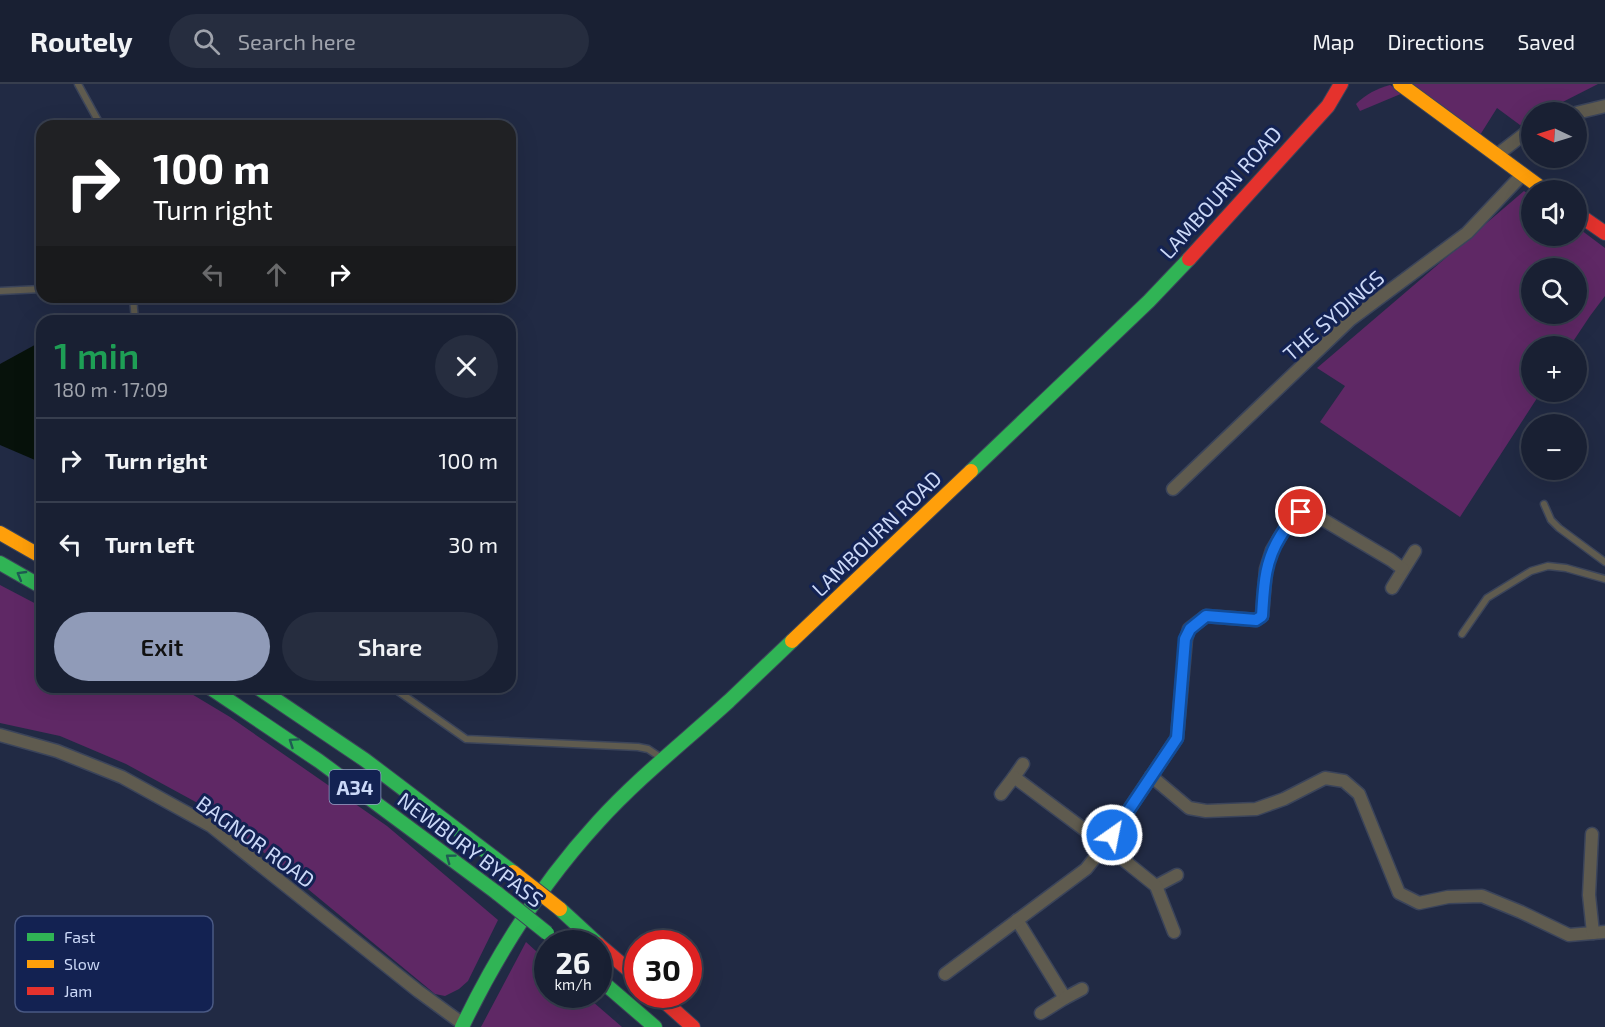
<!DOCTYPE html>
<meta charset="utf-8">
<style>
:root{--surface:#192033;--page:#262d3f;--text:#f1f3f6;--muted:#9fa3ac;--line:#373e4e;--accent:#909bb8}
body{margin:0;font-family:"Exo 2",sans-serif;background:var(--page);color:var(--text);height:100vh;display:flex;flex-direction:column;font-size:22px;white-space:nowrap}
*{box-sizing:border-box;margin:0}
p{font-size:20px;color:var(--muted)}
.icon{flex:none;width:33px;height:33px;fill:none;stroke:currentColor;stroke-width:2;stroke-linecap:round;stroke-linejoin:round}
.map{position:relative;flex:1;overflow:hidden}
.details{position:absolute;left:36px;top:231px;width:480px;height:378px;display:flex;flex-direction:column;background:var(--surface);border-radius:18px;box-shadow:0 6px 24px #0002,0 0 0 2px var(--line)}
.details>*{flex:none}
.guide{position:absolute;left:36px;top:36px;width:480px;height:183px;border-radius:18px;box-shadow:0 6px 24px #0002,0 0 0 2px var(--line);background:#202124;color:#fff;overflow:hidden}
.needle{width:39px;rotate:274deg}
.tools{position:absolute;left:1521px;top:18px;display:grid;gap:12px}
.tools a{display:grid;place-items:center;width:66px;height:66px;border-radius:50%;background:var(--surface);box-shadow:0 6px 24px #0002,0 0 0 2px var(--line);font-size:30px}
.speed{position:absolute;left:534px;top:846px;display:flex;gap:12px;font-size:30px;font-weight:700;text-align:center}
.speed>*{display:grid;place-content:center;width:78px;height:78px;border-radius:50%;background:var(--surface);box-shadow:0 6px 24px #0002,0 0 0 2px var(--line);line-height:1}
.speed small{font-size:15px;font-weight:400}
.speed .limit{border:9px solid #d22;background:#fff;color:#111}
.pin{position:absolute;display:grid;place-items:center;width:51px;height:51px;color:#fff;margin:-26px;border:3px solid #fff;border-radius:50%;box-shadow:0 2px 6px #0007}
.me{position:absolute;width:66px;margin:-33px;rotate:33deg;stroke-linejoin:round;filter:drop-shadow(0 0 4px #0008)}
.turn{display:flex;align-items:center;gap:21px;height:126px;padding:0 18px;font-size:27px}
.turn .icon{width:78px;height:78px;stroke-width:2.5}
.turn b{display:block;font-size:42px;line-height:51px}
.lanes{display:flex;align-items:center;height:57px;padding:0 18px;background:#0003;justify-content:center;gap:30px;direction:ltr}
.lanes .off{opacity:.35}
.round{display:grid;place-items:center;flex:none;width:63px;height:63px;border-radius:32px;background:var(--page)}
.overview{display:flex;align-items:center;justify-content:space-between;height:102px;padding:0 18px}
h1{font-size:36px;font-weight:600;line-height:45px;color:#1e9e55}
.cta{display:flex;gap:12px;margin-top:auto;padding:12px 18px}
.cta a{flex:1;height:69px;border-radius:36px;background:var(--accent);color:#111;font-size:24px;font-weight:600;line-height:69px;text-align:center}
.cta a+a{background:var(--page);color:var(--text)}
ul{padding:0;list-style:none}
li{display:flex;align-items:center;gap:18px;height:84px;padding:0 18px;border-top:2px solid var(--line)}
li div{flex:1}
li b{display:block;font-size:22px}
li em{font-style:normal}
header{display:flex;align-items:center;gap:36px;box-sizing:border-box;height:84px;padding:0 30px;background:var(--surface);border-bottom:2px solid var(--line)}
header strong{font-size:28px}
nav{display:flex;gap:33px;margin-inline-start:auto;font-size:21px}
.search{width:420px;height:54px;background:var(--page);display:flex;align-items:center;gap:15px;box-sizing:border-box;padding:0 21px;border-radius:33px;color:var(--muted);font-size:22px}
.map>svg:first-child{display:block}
.green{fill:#5f2865;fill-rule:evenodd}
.water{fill:#07120b}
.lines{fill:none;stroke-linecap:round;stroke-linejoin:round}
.lane-casing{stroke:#3b445a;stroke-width:9}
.street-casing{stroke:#3b445a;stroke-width:15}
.fast-casing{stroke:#3b445a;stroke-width:16}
.slow-casing{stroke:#3b445a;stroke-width:16}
.jam-casing{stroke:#3b445a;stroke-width:16}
.lane{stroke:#5f5b4f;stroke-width:6}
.street{stroke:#5f5b4f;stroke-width:12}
.fast{stroke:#30b455;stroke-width:14}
.slow{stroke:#ff9f0a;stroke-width:14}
.jam{stroke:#e5322d;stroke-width:14}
.fast-bridge-casing{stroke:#3b445a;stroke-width:16;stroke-linecap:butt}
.slow-bridge-casing{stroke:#3b445a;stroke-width:16;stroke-linecap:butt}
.fast-bridge{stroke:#30b455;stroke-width:14}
.slow-bridge{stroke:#ff9f0a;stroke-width:14}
.oneway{stroke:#1f5c53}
.route-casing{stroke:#114b97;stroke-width:15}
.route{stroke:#1a73e8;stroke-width:10}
.labels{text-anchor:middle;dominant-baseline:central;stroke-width:6;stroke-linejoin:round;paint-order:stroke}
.shield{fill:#132252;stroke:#94a1c6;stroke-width:1.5}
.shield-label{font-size:20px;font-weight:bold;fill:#cbd8f7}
.street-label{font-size:21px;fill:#cbd8f7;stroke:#132252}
.key{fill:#132252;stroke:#4a5984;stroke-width:1.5}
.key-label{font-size:16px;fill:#cbd8f7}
</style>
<header>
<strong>Routely</strong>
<div class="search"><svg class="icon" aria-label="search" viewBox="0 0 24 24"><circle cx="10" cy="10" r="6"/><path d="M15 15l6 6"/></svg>Search here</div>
<nav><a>Map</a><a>Directions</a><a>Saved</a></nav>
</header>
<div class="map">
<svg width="1605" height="943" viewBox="0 0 1605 943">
<rect width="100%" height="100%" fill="#212a44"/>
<!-- green -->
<g class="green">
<path d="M 1408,0 L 1598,0 L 1543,28 L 1532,28 L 1531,35 L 1520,41 L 1497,24 L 1480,51 Z"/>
<path d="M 1390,1 L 1403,9 L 1360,27 L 1356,20 C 1366,10 1376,5 1390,1 Z"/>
<path d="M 1524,107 L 1531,112 L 1532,152 L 1576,152 L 1577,143 L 1605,164 L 1605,212 L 1590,232 L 1570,262 L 1532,262 L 1532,308 L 1541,308 L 1460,433 L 1320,338 L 1345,302 L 1317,284 ZM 1532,184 L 1576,184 L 1576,230 L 1532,230 Z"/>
<path d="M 0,501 L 42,523 L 42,603 L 180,603 L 230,633 L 387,742 L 498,836 L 468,897 L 459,905 L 445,912 L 435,910 L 216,729 L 126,680 L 60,652 L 0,639 Z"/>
<path d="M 526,858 L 547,877 L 548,910 L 585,911 L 622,943 L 481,943 Z"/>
</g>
<!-- water -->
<path class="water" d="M 42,257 L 42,379 L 0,361 L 0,280 Z"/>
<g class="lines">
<defs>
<g id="lane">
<path d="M 78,0 L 101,42"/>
<path d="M 0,207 L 42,205"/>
<path d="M 133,213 L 135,237"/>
<path d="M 1544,420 L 1551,436 L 1559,444 L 1605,478"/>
<path d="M 1462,550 L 1487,514 L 1531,487 L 1548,482 L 1566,484 L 1605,495"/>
<path d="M 392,603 L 466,655 L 638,663 L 648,665 L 660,673"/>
</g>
<g id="street">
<path d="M 1576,29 L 1605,22"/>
<path d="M 1497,71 L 1532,44"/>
<path d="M 1173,405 L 1350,236 L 1467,149 L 1522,91"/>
<path d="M 1392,504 L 1415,467"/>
<path d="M 0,651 L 57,667 L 122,693 L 211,742 L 418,907 L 463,940"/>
<path d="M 1151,692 L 1189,724 L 1206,727 L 1256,725 L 1284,715 L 1325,694 L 1344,697 L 1359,710 L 1399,809 L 1419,819 L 1448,813 L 1482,812 L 1521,828 L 1569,851 L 1605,848"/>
<path d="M 1014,693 L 1023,680"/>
<path d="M 1001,710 L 1014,693 L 1105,761 L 1177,654 L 1186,555 L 1189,545 L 1206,532 L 1256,536 L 1262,532 L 1266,485 L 1272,466 L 1290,436 L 1301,428 L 1312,429 L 1391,476 L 1403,485"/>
<path d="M 1592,750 L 1589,811 L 1593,849"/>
<path d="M 1156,802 L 1177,791"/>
<path d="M 1017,836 L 1065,914 L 1041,929"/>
<path d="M 945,890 L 1086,785 L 1105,761 L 1156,802 L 1174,848"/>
<path d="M 1065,914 L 1082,905"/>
</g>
<g id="fast">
<path d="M 971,387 L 1149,217 L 1189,175"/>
<path d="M 0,479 L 42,503"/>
<path d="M 209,603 L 319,677 L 497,809"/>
<path d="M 257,603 L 365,676 L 513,788"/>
<path d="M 560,825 L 598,860"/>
<path d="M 598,894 L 655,943"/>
<path d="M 462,943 C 498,868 542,799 598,738 C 638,694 685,657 729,617 C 750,597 771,577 792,557"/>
</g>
<g id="slow">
<path d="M 1400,0 L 1544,106"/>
<path d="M 0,449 L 42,473"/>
<path d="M 792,557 L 971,387"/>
</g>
<g id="jam">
<path d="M 1576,129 L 1605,149"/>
<path d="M 1189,175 L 1328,22 L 1341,0"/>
<path d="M 598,860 L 638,894"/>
<path d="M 656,910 L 693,943"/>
</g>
</defs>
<!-- lane casing -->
<use href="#lane" class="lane-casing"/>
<!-- street casing -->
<use href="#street" class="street-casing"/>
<!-- fast casing -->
<use href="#fast" class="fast-casing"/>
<!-- slow casing -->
<use href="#slow" class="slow-casing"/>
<!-- jam casing -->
<use href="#jam" class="jam-casing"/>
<!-- lane -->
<use href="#lane" class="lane"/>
<!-- street -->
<use href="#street" class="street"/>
<!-- fast -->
<use href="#fast" class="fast"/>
<!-- slow -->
<use href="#slow" class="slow"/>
<!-- jam -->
<use href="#jam" class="jam"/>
<defs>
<path id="fast-bridge" d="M 497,809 L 547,849"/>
<path id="slow-bridge" d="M 513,788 L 560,825"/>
</defs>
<!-- fast-bridge casing -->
<use href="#fast-bridge" class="fast-bridge-casing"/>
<!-- slow-bridge casing -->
<use href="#slow-bridge" class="slow-bridge-casing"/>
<!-- fast-bridge -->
<use href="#fast-bridge" class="fast-bridge"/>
<!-- slow-bridge -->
<use href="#slow-bridge" class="slow-bridge"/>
</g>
<!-- one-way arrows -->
<defs><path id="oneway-chevron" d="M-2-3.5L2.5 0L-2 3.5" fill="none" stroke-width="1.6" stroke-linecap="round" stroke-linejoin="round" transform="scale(1.5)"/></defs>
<g class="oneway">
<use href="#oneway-chevron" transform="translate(21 491) rotate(-150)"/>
<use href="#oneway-chevron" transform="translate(293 658) rotate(-146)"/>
<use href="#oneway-chevron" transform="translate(450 774) rotate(-143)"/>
</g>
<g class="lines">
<defs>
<path id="route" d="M 1112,751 L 1177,654 L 1185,555 L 1190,545 L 1206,532 L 1256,536 L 1262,532 C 1264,503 1264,479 1280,453 C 1287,442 1290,436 1301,428"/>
</defs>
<!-- route casing -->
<use href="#route" class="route-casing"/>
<!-- route -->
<use href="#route" class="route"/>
</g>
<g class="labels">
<!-- shield labels -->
<rect class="shield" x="329.5" y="686" width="51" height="34" rx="4.5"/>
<g class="shield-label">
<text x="355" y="703">A34</text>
</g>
<!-- street labels -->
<g class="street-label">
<text transform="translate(1220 108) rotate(-48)">LAMBOURN ROAD</text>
<text transform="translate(1333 231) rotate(-41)">THE SYDINGS</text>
<text transform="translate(876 449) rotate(-44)">LAMBOURN ROAD</text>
<text transform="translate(256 757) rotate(36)">BAGNOR ROAD</text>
<text transform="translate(471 765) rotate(37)">NEWBURY BYPASS</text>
</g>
</g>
<!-- legend -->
<rect x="15" y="832" width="198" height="96" rx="9" class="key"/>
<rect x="27" y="849" width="27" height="8" fill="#30b455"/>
<rect x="27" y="876" width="27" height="8" fill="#ff9f0a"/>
<rect x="27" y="903" width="27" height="8" fill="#e5322d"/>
<g class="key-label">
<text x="64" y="859">Fast</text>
<text x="64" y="886">Slow</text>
<text x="64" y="913">Jam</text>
</g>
</svg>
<div class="tools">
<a><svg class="needle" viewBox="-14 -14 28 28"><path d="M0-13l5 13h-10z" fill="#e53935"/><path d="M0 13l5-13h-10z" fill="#9fa3ac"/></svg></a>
<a><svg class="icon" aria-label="sound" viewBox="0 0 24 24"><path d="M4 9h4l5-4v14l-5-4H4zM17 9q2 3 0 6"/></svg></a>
<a><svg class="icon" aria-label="search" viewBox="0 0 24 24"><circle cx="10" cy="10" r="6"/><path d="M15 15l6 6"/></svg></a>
<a>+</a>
<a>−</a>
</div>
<div class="speed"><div>26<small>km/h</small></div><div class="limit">30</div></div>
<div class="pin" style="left:1301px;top:428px;background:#d93025"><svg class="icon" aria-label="arrive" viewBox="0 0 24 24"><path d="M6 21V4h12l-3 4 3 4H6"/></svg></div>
<svg class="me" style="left:1112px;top:751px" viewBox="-20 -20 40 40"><circle r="17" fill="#1a73e8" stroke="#fff" stroke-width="3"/><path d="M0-11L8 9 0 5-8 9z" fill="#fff"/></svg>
<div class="guide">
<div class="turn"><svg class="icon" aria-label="right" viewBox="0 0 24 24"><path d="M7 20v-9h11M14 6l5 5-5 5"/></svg><div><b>100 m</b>Turn right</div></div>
<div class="lanes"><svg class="icon off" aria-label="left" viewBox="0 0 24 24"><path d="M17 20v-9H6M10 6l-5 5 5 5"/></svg><svg class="icon off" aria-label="ahead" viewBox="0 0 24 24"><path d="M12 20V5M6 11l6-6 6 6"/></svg><svg class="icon" aria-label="right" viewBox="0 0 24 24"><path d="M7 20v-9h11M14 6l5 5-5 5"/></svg></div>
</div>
<section class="details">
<div class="overview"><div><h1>1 min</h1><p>180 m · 17:09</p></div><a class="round"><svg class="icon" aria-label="close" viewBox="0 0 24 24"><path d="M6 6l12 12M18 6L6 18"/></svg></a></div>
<ul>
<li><svg class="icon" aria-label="right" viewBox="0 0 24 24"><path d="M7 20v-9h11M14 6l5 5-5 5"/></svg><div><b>Turn right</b></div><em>100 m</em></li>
<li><svg class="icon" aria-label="left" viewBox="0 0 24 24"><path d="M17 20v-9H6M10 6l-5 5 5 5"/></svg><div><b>Turn left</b></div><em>30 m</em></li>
</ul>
<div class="cta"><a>Exit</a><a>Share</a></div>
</section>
</div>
